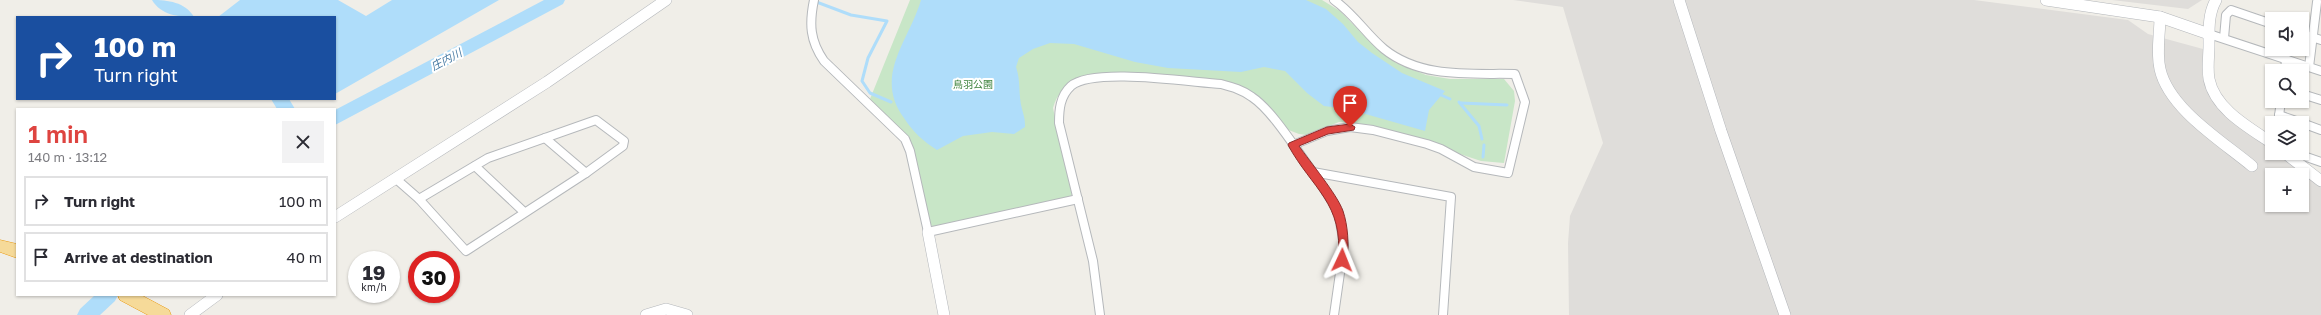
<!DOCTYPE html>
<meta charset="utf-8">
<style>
:root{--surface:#fff;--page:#f2f2f3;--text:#2b2b33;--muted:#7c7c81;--line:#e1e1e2;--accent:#de4440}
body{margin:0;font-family:"Golos Text","Noto Sans JP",sans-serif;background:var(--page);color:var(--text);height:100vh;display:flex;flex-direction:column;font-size:15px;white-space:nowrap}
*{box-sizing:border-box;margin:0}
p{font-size:13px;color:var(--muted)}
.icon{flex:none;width:22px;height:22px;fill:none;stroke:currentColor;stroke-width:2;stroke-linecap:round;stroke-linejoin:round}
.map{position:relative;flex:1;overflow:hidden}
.panel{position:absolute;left:16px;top:108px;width:320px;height:188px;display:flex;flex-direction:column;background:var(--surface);border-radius:0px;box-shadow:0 1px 3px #0004}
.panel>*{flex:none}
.banner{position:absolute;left:16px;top:16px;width:320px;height:84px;border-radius:0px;box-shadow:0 1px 3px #0004;background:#1a4fa0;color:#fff;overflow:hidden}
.buttons{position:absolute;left:2265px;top:12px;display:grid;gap:8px}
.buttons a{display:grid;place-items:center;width:44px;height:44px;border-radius:0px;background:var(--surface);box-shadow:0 1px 3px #0004;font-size:20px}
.speed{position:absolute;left:348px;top:251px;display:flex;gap:8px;font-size:20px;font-weight:700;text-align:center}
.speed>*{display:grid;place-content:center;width:52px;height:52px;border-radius:50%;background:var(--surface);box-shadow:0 1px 3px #0004;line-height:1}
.speed small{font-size:10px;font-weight:400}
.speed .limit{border:6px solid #d22;background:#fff;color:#111}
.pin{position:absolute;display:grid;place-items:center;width:34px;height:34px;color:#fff;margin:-41px -17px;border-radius:50% 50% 50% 0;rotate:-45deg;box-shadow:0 0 4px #0007}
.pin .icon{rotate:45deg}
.me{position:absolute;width:44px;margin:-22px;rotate:2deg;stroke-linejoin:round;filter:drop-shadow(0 0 3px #0008)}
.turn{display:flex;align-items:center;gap:14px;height:84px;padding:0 12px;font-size:18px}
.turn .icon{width:52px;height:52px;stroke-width:2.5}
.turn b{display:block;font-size:28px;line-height:34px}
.round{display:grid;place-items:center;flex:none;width:42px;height:42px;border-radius:0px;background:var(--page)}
.head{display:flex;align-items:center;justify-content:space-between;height:68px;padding:0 12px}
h1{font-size:24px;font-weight:600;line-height:30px;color:var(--accent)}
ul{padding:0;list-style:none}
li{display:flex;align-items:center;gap:12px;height:50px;margin:0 8px 6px;padding:0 4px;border:2px solid var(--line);border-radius:0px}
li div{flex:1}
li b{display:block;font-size:15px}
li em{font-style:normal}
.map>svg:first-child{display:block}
.industrial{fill:#dfddda;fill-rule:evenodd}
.green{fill:#c8e6c7}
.water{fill:#afddfa}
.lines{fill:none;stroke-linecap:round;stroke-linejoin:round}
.stream{stroke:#afddfa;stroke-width:3}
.river{fill:#afddfa;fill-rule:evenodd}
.street-casing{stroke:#b5b8bb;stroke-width:10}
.secondary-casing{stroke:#b4b7bb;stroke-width:12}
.highway-casing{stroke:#e99910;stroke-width:1}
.street{stroke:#fff;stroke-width:8}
.secondary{stroke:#fff;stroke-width:11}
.highway{fill:#f6da99;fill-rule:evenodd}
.route{fill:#de4440;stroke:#902c2a}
.labels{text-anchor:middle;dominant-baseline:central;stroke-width:4;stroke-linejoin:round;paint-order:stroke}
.park-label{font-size:10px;fill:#3c823b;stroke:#fff}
.water-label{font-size:11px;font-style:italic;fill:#477aa3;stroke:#fff}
</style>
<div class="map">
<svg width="2321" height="315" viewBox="0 0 2321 315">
<rect width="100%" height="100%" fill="#f0eee8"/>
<!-- industrial -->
<g class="industrial">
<path d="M 1513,0 L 1974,0 L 2128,20 L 2148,34 L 2203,49 L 2202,75 L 2211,98 L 2222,110 L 2272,149 L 2272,153 L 2277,153 L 2321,187 L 2321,315 L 1569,315 L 1568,243 L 1570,216 L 1603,143 L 1563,7 ZM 2272,175 L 2302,175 L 2302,205 L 2272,205 Z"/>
<path d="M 2112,0 L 2202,0 L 2188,9 Z"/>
</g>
<!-- green -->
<path class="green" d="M 910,0 L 1322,0 L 1340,11 L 1374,46 L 1396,63 L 1426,75 L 1450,79 L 1504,79 L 1514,91 L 1515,101 L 1504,163 L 1481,161 L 1372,125 L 1339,122 L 1307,135 L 1299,134 L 1286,129 L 1230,84 L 1077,79 C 1065,87 1057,93 1053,108 L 1072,195 L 1064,200 L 934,227 L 929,224 L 908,137 L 870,99 Z"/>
<!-- water -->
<g class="water">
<path d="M 240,0 L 338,0 L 366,16 L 392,0 L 499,0 L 335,94 L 335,17 L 218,17 Z"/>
<path d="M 921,0 L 1306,0 L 1326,9 L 1343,24 L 1358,42 L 1372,53 L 1402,73 L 1445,91 L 1429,110 L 1425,131 L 1348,109 L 1324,106 L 1307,93 L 1285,71 L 1264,67 L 1241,72 L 1168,68 L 1135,62 L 1074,44 L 1050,43 L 1033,49 L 1019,58 L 1016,67 C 1021,81 1018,94 1022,109 C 1024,116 1025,119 1025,127 L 1014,134 L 992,132 L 963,136 L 937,150 C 924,142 912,131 904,118 C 873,76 909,41 921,0 Z"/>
</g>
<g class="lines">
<!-- stream -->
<g class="stream">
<path d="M 814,1 L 851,15 L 887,21 L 868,58 L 862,81 L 870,93 L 891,102"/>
<path d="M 1441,95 L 1450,99"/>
<path d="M 1459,102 L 1479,126 L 1482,139"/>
<path d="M 1461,103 L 1507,105"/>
<path d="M 1483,157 L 1484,145"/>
</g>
<!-- river -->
<g class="river">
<path d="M 152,0 C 168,0 185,2 194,17 C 178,17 161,15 152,0 Z"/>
<path d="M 544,0 L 565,0 L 563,4 L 335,125 L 335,110 Z"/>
<path d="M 271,99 L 289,99 L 295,109 L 277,109 Z"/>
<path d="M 95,295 L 118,295 L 115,301 L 100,315 L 77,315 L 80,309 Z"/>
</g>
<defs>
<g id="street">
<path d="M 814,0 C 809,24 810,41 824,61 L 905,139 L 910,151 L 928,232 L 1078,199"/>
<path d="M 2209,34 L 2321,71"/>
<path d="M 2302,34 L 2321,40"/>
<path d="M 2224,38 L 2226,15 L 2231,10 L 2272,24"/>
<path d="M 2309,67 L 2317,2"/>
<path d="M 2285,71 L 2286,59"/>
<path d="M 2302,94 L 2321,100"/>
<path d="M 2279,115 L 2302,123"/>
<path d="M 596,120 L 624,141 L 623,146 L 586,173 L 466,251 L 419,199 L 488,158 Z"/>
<path d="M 2278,123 L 2281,101"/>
<path d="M 2302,123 L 2321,130"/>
<path d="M 545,138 L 586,173"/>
<path d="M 1293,145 L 1327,131 L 1350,127 L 1373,130 L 1427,144 L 1441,149 L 1474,167 L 1508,173 L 1525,102 L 1515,74 C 1472,73 1421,79 1384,49 C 1366,34 1354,14 1334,0"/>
<path d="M 2295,153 L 2321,162"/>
<path d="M 475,166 L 524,212"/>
<path d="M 395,178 L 419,199"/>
<path d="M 1100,315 L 1093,261 L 1059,123 C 1059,110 1060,96 1071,86 C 1093,67 1189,82 1221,84 C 1232,87 1243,90 1252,97 C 1273,111 1297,151 1313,172"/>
<path d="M 1334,315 L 1344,245 L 1338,211 L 1313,172 L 1451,197 L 1443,315"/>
</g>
<g id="secondary">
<path d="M 1679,0 L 1721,131 L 1785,315"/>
<path d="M 2046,0 L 2160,17 L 2209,34"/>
<path d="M 2216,0 C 2208,14 2209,30 2209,45 C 2209,56 2207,68 2209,79 C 2215,109 2248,127 2272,143"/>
<path d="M 2160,17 C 2160,34 2156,52 2160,69 C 2169,109 2222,141 2252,166"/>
<path d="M 2285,153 L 2321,181"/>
<path d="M 335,217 L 547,82 L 666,0"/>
<path d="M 928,232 L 944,315"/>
<path d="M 190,315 L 217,295"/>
<path d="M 646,315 L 666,309 L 687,315"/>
</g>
<g id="highway">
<path d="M 0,240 L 17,244 L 17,258 L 0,252 Z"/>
<path d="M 118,295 L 141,295 L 169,310 L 171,315 L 148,315 L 120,300 Z"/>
</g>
</defs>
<!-- street casing -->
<use href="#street" class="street-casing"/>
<!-- secondary casing -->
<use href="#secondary" class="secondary-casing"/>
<!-- highway casing -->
<use href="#highway" class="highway-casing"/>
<!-- street -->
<use href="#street" class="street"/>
<!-- secondary -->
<use href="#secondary" class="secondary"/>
<!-- highway -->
<use href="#highway" class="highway"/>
</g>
<!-- route -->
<path class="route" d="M 1350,124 L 1355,127 L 1354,130 L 1328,134 L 1299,146 C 1310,162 1337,194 1343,211 C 1348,226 1349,244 1347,260 L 1342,264 L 1338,260 C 1344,203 1312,189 1288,145 L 1289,143 L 1327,127 Z"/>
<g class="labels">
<!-- park labels -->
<g class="park-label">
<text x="973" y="84">鳥羽公園</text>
</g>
<!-- water labels -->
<g class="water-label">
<text transform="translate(446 59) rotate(-28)">庄内川</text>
</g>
</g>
</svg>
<div class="buttons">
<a><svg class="icon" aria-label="sound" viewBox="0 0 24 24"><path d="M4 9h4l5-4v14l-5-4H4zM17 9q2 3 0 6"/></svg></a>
<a><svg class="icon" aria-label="search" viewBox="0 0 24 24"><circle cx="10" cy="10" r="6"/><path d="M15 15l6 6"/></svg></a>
<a><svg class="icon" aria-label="layers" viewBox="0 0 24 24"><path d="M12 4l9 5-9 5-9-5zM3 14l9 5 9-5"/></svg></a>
<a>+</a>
</div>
<div class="speed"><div>19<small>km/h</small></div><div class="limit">30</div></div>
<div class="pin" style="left:1350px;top:127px;background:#d93025"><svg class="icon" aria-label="arrive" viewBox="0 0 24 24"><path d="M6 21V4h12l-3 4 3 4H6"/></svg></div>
<svg class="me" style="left:1342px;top:260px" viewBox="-20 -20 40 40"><path d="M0-17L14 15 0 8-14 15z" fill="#de4440" stroke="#fff" stroke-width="4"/></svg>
<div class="banner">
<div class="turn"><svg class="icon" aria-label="right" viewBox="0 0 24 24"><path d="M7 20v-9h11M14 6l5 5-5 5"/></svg><div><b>100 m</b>Turn right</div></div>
</div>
<section class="panel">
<div class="head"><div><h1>1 min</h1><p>140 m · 13:12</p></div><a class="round"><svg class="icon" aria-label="close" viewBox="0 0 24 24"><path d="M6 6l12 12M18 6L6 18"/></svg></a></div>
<ul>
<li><svg class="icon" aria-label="right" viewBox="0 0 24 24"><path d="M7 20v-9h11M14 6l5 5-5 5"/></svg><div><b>Turn right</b></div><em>100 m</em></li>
<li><svg class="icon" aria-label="arrive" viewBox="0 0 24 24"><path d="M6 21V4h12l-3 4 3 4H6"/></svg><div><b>Arrive at destination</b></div><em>40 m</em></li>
</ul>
</section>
</div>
